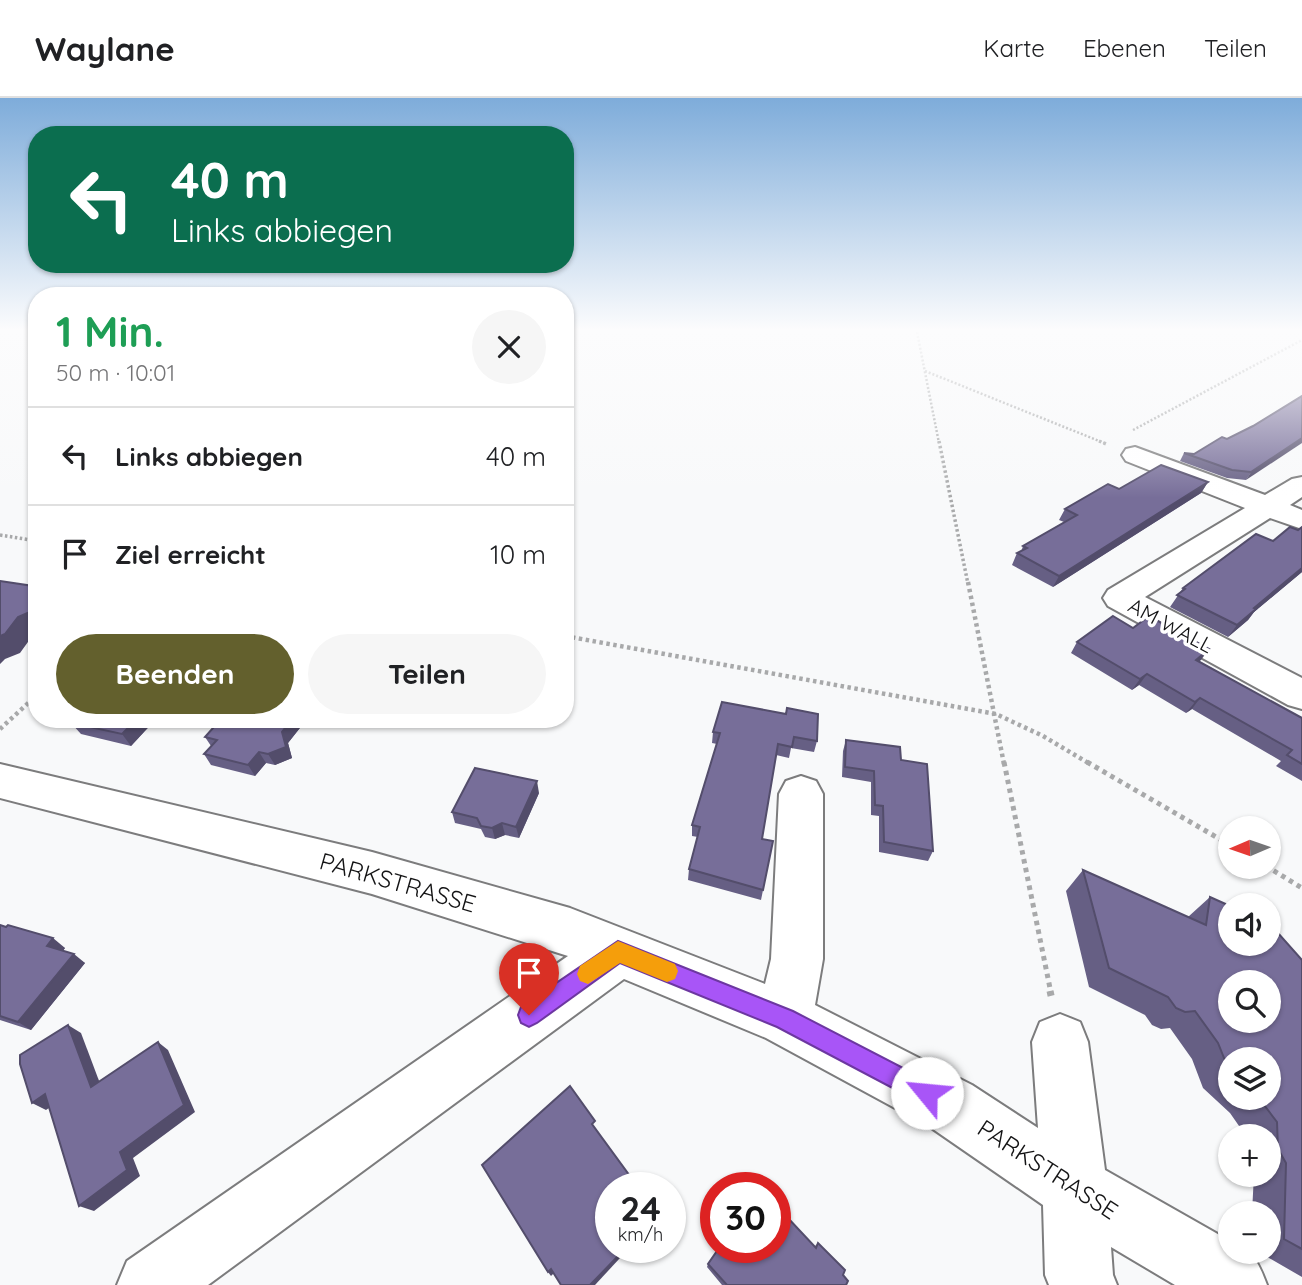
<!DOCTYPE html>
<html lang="de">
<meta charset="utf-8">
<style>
:root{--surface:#fff;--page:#f6f6f6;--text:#202124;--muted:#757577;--line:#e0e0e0;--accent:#63602d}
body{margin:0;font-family:Quicksand,sans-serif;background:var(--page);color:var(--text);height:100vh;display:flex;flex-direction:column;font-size:26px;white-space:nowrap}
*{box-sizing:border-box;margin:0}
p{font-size:23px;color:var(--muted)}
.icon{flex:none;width:38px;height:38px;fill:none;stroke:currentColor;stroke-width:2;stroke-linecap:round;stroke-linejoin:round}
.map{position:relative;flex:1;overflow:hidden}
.drawer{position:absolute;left:28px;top:189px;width:546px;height:441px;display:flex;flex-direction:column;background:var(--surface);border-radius:28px;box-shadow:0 2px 5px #0004}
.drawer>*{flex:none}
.guide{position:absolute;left:28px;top:28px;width:546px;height:147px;border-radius:28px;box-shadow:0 2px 5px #0004;background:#0b6e4f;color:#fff;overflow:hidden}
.needle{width:46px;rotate:268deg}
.buttons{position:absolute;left:1218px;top:718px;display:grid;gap:14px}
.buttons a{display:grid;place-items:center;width:63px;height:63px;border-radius:50%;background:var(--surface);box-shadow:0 2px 5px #0004;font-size:35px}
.speed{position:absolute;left:595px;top:1074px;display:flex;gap:14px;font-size:35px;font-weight:700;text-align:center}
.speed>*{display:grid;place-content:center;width:91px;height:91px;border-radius:50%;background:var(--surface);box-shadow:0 2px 5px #0004;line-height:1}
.speed small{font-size:18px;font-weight:400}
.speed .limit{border:10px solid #d22;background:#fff;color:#111}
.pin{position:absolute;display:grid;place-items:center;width:60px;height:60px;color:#fff;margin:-72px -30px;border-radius:50% 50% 50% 0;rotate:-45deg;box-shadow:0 0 7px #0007}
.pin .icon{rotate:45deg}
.me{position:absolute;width:77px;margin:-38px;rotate:298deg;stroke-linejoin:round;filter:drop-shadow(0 0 5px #0008)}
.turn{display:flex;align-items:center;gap:24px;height:147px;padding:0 28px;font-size:32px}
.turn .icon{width:91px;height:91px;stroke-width:2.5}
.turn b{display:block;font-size:49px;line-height:60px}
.round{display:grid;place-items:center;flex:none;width:74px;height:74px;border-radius:37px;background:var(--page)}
.head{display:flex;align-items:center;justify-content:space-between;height:119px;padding:0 28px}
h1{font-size:42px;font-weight:700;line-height:52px;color:#1e9e55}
.action{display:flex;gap:14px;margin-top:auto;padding:14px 28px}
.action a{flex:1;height:80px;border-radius:42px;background:var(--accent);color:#fff;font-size:28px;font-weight:700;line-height:80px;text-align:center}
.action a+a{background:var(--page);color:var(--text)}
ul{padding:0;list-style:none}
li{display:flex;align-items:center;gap:21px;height:98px;padding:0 28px;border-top:2px solid var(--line)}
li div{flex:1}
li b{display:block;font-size:26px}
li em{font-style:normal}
header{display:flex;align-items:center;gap:42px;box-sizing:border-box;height:98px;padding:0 35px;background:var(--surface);border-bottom:2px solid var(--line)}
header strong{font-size:33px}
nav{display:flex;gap:38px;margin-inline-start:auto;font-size:24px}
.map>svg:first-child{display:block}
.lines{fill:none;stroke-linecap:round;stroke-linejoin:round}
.minor-casing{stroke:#7c7c7d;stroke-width:4}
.path-far4{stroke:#a8a9aa;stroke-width:2.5;stroke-dasharray:2 2;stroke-linecap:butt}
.path-far3{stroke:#a8a9aa;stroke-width:3.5;stroke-dasharray:2.5 2.5;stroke-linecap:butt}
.path-far2{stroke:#a8a9aa;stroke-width:4.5;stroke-dasharray:3.5 3.5;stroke-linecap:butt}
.path-far1{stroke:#a8a9aa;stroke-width:5;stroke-dasharray:4.5 4.5;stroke-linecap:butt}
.path{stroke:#a8a9aa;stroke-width:7;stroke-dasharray:5 5;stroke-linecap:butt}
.minor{fill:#fff;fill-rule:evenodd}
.wall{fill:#665f84;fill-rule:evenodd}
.shaded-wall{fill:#534d6b}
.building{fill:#776e99;stroke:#534d6b;stroke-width:2;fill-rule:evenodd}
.route{fill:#a855f7;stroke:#6d37a1;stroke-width:2}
.slow{fill:#f59e0b}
.labels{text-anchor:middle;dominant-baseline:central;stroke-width:7;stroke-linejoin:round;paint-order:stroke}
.street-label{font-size:21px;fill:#131314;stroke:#fff}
.near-street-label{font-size:24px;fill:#131314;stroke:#fff}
</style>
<header>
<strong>Waylane</strong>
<nav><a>Karte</a><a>Ebenen</a><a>Teilen</a></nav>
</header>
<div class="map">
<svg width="1302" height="1187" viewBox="0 0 1302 1187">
<rect width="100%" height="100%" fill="#f8f9fa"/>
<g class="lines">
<defs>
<g id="minor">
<path d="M 1135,349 L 1265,397 L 1292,381 L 1302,379 L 1302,399 L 1290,407 L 1302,412 L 1302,431 L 1270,420 L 1145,499 L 1302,580 L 1302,611 L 1288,607 L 1108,508 L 1103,500 L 1108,492 L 1245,410 L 1126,363 L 1122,357 L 1126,351 Z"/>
<path d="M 0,666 L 372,754 L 570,810 L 765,886 L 771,861 L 779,696 L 786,683 L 801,678 L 816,683 L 823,696 L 823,861 L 815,907 L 972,987 L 1038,1030 L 1032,944 L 1040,924 L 1060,916 L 1080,924 L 1088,944 L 1105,1072 L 1230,1143 L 1230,1153 C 1256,1153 1258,1165 1267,1187 L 1175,1187 L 1111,1149 L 1113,1177 L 1117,1187 L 1049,1187 L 1045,1177 L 1043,1107 L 930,1029 L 766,940 L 624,881 L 208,1187 L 117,1187 L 127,1163 L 568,858 L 372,796 L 0,700 Z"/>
</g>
</defs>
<!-- minor casing -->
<use href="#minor" class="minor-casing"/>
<!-- path-far4 -->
<g class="path-far4">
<path d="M 917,234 L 939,345"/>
<path d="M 925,273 L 1104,345"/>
<path d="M 1133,332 L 1302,242"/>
</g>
<!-- path-far3 -->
<g class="path-far3">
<path d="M 939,343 L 968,486"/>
<path d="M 1099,343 L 1106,346"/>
<path d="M 0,437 L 37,443"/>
</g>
<!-- path-far2 -->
<g class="path-far2">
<path d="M 968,484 L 1004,666"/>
<path d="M 565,538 L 996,616 L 1043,638 L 1090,666"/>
<path d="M 0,631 L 37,597"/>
</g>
<!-- path-far1 -->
<g class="path-far1">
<path d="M 1004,664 L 1051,895"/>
<path d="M 1087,664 L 1230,747"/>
<path d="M 1266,768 L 1302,790"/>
</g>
<!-- path -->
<path class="path" d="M 1050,893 L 1052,902"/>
<!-- minor -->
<use href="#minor" class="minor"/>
</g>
<!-- wall -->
<g class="wall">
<path d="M 1302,298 L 1246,382 L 1227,380 L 1180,363 L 1184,355 L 1194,356 L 1227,341 L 1253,328 Z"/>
<path d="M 1208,384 L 1201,395 L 1053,489 L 1012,467 L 1017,455 L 1021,454 L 1023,448 L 1064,424 L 1059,422 L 1065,411 L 1119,391 Z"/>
<path d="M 1302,429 L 1302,474 L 1254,514 L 1248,522 L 1228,539 L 1170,509 L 1183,490 L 1273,443 L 1298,432 Z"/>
<path d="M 1133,530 L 1209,551 L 1199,563 L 1302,620 L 1302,683 L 1276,668 L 1281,663 L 1192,611 L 1186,615 L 1139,587 L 1132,592 L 1071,555 L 1077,544 Z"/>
<path d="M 722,604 L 817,643 L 814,654 L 791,650 L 789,660 L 776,657 L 762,741 L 773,743 L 761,802 L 688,782 L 689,771 L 698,739 L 692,738 L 692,727 L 717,646 L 712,645 L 713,634 Z"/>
<path d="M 156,621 L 131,648 L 81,636 L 71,625 Z"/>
<path d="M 221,621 L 307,621 L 288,645 L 292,660 L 275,667 L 266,665 L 255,678 L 211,667 L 204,656 L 211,648 L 205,639 Z"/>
<path d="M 846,642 L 901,662 L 933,753 L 928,763 L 879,754 L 879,718 L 871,717 L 871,684 L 842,679 L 843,653 Z"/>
<path d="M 539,695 L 519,740 L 505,737 L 495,741 L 485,739 L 481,731 L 455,725 L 452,714 Z"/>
<path d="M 1083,772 L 1188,819 L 1210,799 L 1302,862 L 1302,1179 L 1257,1153 L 1269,1153 L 1269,1115 L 1252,1115 L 1254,1076 L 1269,1076 L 1269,1038 L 1246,1038 L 1230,1015 L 1203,990 L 1192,961 L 1170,930 L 1161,931 L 1152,927 L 1145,917 L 1089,889 L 1066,793 ZM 1230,961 L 1269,999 L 1230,999 Z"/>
<path d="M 0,827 L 65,850 L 63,853 L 85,865 L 31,932 L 0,922 Z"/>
<path d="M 818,1145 L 843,1177 L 846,1187 L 722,1187 L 707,1169 L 708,1166 L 815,1148 Z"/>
</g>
<!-- shaded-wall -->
<g class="shaded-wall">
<path d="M 1302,340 L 1302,345 L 1246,382 L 1251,374 Z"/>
<path d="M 1208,384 L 1201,395 L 1053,489 L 1059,478 Z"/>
<path d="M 1302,470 L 1302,474 L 1254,514 L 1248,522 L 1228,539 L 1237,527 L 1254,510 Z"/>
<path d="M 33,488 L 37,493 L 37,536 L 33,537 L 20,555 L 5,561 L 0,566 L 0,538 Z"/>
<path d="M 1209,551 L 1201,562 L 1188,573 L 1196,562 Z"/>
<path d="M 1147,576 L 1139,587 L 1132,592 L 1140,581 Z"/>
<path d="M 571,578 L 572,591 L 565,606 L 565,590 Z"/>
<path d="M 1200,600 L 1192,611 L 1186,615 L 1195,604 Z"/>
<path d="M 137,621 L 156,621 L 131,648 L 122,636 Z"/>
<path d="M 292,621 L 307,621 L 288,645 L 292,660 L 275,667 L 268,656 L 282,634 Z"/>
<path d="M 259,654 L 266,665 L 255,678 L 248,667 Z"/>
<path d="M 537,683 L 539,695 L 519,740 L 516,729 Z"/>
<path d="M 502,725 L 505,737 L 495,741 L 492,730 Z"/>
<path d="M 53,840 L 65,850 L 59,857 L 47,848 Z"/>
<path d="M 74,856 L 85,865 L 31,932 L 18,924 Z"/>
<path d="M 68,927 L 81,935 L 104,996 L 91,989 Z"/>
<path d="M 158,944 L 168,952 L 195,1014 L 133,1060 L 140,1078 L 94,1113 L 79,1108 Z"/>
<path d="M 45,996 L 59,1003 L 46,1012 L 32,1005 Z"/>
<path d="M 611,1110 L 611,1116 L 599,1128 L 598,1123 Z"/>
<path d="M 620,1156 L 620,1160 L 595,1187 L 590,1187 Z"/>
<path d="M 551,1171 L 554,1175 L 551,1178 L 548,1174 Z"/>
</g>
<!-- building -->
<g class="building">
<path d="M 1302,298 L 1302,340 L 1251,374 L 1232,372 L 1184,355 L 1194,356 L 1222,339 L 1227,341 L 1253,328 Z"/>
<path d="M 1161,367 L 1208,384 L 1059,478 L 1017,455 L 1027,450 L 1023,448 L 1077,417 L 1065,411 L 1108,386 L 1119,391 Z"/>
<path d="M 1290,429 L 1298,432 L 1302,429 L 1302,470 L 1254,510 L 1256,511 L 1237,527 L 1177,497 L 1185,491 L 1183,490 L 1256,436 L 1273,443 Z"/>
<path d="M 0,483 L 33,488 L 37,511 L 18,519 L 5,536 L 0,538 Z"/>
<path d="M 1113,518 L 1133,530 L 1149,518 L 1209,551 L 1196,562 L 1302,620 L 1302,666 L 1287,657 L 1292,652 L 1200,600 L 1195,604 L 1147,576 L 1140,581 L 1077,544 Z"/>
<path d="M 565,577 L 571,578 L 565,590 Z"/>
<path d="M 722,604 L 786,616 L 787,610 L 818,616 L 817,643 L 794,639 L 792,649 L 778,646 L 762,741 L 773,743 L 763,792 L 689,771 L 700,729 L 692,727 L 720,635 L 713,634 Z"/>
<path d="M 75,621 L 137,621 L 122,636 L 71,625 Z"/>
<path d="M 221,621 L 292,621 L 282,634 L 286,649 L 268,656 L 259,654 L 248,667 L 204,656 L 217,642 L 205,639 Z"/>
<path d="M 846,642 L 900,649 L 901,662 L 927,666 L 933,753 L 884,744 L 883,708 L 875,707 L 874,673 L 845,669 Z"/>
<path d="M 475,670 L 537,683 L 516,729 L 502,725 L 492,730 L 481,728 L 477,720 L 452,714 Z"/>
<path d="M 1083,772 L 1206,827 L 1210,799 L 1230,808 L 1230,845 L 1269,845 L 1269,825 L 1302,862 L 1302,1151 L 1284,1141 L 1286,1065 L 1278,1051 L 1277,1024 L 1258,999 L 1269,999 L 1269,961 L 1230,961 L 1230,975 L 1218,945 L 1195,913 L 1185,914 L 1176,910 L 1168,899 L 1109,870 ZM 1230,884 L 1269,884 L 1269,922 L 1230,922 Z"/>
<path d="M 0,827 L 6,829 L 8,827 L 53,840 L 47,848 L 74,856 L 18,924 L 0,918 Z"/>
<path d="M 68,927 L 91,989 L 158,944 L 184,1007 L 120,1054 L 127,1072 L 79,1108 L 45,996 L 32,1005 L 20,966 L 20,957 Z"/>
<path d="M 570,988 L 595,1023 L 592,1026 L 635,1085 L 630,1090 L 611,1090 L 611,1110 L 598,1123 L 611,1143 L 611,1150 L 616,1150 L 620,1156 L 590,1187 L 561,1187 L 551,1171 L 548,1174 L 482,1067 Z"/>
<path d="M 787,1119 L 816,1150 L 818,1145 L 845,1172 L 843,1177 L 848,1183 L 846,1187 L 727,1187 L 708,1166 L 719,1150 L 775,1150 L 775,1136 Z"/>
</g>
<!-- sky -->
<linearGradient id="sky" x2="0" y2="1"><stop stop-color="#7eacda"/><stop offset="0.58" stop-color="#fcfcfd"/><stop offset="1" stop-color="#fcfcfd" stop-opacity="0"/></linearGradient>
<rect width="1302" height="400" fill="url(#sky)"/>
<!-- route -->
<path class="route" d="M 618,843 L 793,913 L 936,987 L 939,995 L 936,1004 L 927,1007 L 919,1004 L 777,929 L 620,865 L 537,925 L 529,929 L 521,925 L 518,917 L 521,909 Z"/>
<!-- slow -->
<path class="slow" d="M 618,843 L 675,866 L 678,873 L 675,881 L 667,884 L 620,865 L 588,886 L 580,883 L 577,876 L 580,868 Z"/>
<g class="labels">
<!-- street labels -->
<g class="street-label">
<text transform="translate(1171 527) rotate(28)">AM WALL</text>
</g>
<!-- near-street labels -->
<g class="near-street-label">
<text transform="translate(398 784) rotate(16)">PARKSTRASSE</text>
<text transform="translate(1048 1071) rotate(33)">PARKSTRASSE</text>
</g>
</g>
</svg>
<div class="buttons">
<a><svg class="needle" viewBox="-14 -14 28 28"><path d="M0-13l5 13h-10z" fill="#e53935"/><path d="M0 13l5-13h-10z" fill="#757577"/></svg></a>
<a><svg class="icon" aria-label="sound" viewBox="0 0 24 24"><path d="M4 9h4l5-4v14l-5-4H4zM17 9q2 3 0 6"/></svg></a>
<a><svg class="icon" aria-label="search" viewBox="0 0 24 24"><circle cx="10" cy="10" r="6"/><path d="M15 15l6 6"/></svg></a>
<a><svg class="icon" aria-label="layers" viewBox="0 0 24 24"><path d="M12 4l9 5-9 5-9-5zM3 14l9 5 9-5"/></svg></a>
<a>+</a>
<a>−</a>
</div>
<div class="speed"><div>24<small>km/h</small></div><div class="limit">30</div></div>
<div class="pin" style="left:529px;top:917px;background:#d93025"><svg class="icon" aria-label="arrive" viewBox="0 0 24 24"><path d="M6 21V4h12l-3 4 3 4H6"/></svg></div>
<svg class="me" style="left:927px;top:995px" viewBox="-20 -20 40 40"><circle r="19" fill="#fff"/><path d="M0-13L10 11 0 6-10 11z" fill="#a855f7"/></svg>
<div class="guide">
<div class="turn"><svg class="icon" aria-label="left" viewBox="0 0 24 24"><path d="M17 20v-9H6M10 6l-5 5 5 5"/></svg><div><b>40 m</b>Links abbiegen</div></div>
</div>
<section class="drawer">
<div class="head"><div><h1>1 Min.</h1><p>50 m · 10:01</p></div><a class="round"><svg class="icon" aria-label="close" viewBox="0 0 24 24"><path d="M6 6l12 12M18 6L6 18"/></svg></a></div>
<ul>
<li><svg class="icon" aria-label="left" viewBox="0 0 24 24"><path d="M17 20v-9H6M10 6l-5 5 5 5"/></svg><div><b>Links abbiegen</b></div><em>40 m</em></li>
<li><svg class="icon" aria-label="arrive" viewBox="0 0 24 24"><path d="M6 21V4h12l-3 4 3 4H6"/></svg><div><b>Ziel erreicht</b></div><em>10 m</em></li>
</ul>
<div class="action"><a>Beenden</a><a>Teilen</a></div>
</section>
</div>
